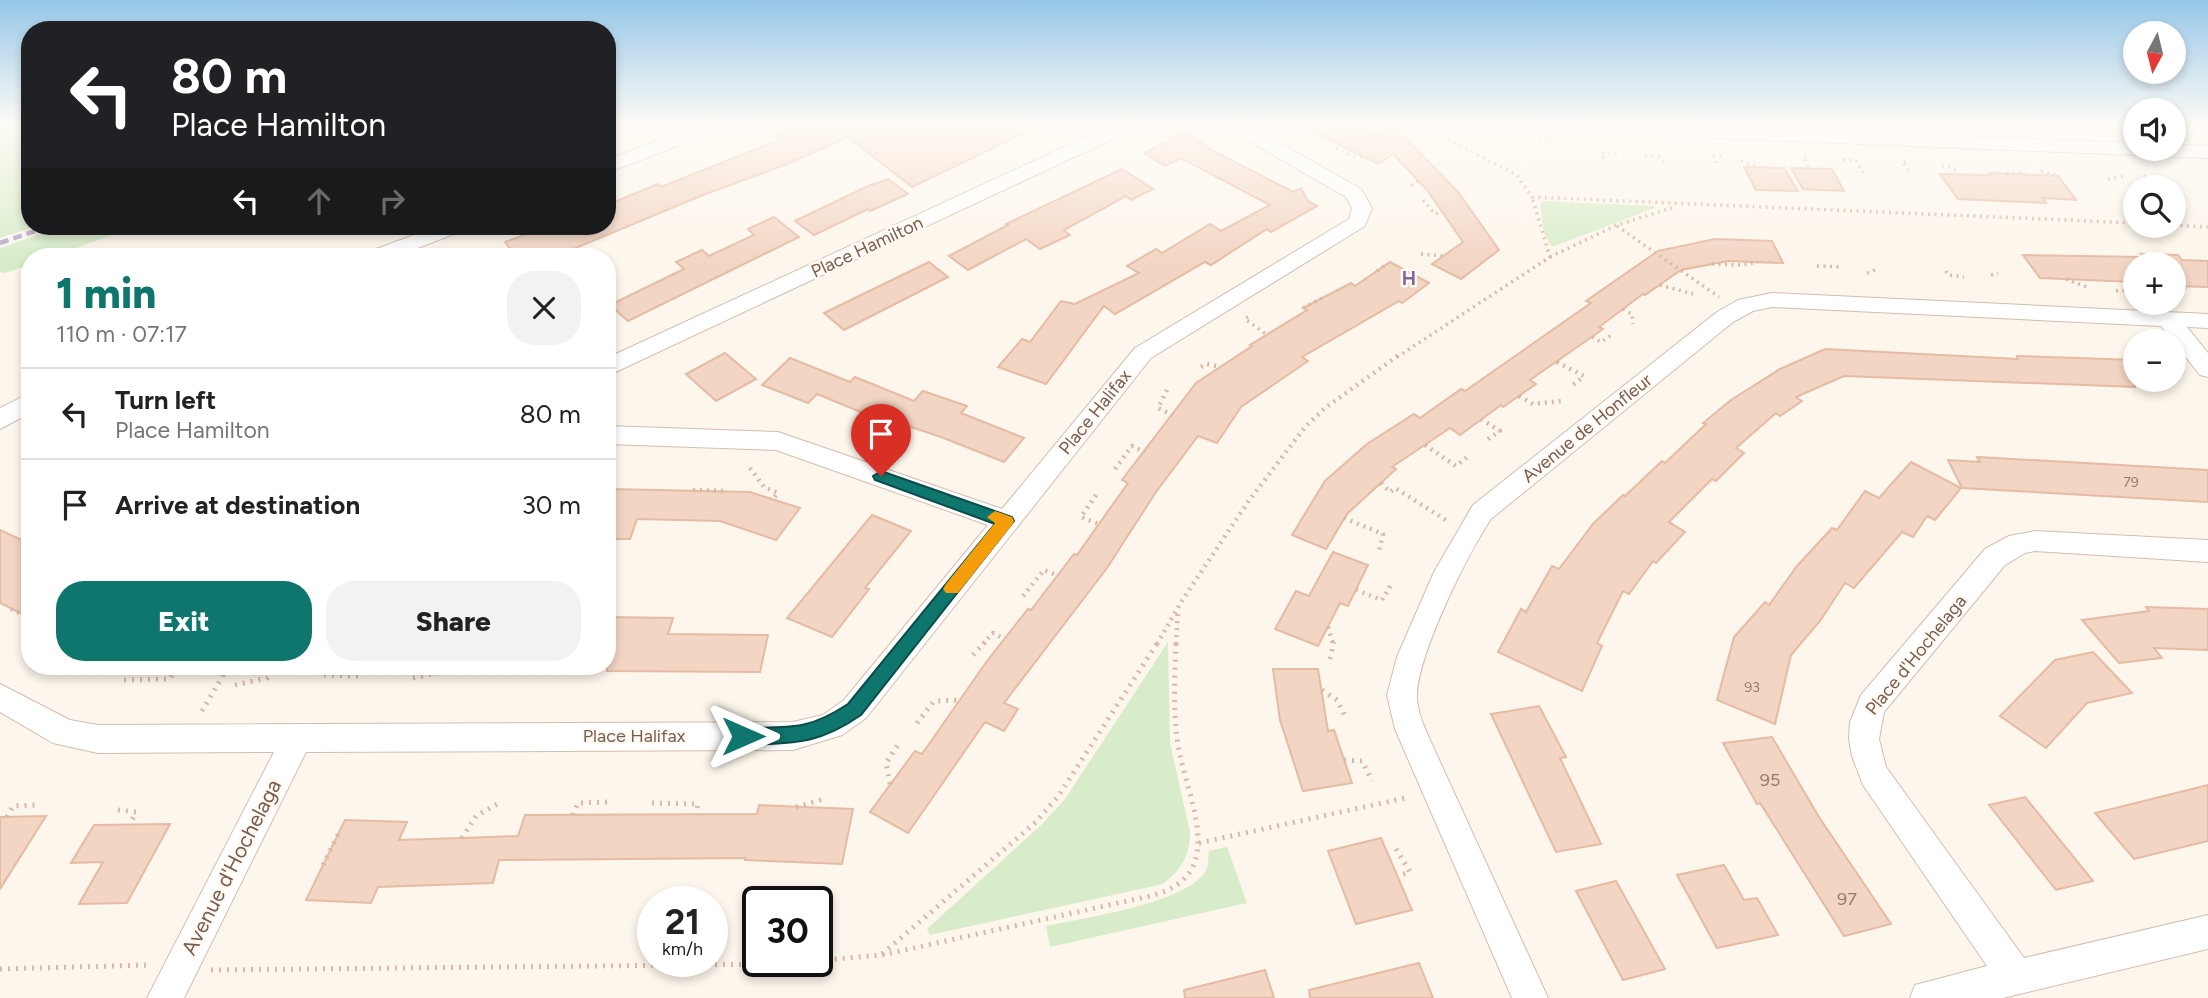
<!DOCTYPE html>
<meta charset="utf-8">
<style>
:root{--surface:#fff;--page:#f2f2f2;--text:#222;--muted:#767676;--line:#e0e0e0;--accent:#0f766e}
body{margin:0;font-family:Figtree,sans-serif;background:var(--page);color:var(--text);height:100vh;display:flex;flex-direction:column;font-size:26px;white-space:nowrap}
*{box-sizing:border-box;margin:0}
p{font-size:23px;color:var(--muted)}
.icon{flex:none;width:38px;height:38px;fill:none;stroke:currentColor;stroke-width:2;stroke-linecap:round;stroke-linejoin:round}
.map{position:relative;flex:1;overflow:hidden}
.sheet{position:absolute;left:21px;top:248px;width:595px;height:427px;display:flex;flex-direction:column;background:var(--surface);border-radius:28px;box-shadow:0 4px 10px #0003}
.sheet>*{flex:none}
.guide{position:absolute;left:21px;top:21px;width:595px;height:214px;border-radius:28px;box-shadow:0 4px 10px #0003;background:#202124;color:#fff;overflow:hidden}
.needle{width:46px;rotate:187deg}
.tools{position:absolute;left:2123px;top:21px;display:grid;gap:14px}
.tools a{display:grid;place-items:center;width:63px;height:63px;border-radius:50%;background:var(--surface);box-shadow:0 4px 10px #0003;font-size:35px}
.speed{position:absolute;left:637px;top:886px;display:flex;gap:14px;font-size:35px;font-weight:700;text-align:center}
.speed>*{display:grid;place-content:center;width:91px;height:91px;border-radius:50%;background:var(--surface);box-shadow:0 4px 10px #0003;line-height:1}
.speed small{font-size:18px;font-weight:400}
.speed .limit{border:4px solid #111;border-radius:10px;background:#fff;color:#111}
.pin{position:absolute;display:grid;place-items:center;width:60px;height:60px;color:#fff;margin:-72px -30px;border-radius:50% 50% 50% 0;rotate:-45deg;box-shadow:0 0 7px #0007}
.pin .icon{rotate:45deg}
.me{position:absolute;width:77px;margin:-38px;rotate:90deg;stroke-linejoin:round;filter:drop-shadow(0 0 5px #0008)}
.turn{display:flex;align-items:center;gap:24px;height:147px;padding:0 35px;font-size:32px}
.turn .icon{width:91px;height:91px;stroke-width:2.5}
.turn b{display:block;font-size:49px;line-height:60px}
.lanes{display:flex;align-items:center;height:66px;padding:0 35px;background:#0003;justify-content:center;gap:35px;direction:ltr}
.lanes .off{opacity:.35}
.round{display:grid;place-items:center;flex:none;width:74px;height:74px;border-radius:28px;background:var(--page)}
.overview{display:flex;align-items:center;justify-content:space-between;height:119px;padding:0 35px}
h1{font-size:42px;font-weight:800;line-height:52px;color:var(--accent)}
.primary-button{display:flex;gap:14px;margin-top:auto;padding:14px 35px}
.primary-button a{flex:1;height:80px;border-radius:28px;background:var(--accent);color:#fff;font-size:28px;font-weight:800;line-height:80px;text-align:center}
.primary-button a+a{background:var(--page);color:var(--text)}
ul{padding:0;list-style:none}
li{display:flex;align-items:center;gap:21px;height:91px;padding:0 35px;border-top:2px solid var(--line)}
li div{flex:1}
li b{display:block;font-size:26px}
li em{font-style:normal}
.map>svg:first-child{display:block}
.green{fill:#d8ecc9}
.building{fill:#f3d5c3;stroke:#e6bba3;stroke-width:2}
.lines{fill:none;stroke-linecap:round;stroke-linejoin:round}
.street-casing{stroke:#d1beb0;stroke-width:2}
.path-far2{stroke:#d9b8a5;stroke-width:3.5;stroke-dasharray:2 4.5;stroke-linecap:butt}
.path-far1{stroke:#d9b8a5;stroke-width:4.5;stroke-dasharray:2 5;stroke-linecap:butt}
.path{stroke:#d9b8a5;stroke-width:5;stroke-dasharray:2 6;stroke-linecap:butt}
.street{fill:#fff;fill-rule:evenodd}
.rail{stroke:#b9a8c9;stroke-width:4.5;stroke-dasharray:9 5;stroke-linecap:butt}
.route{fill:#0f766e;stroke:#0a4d48;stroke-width:2}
.slow{fill:#f59e0b}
.labels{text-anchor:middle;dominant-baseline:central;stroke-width:5;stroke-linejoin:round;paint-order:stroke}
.number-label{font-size:14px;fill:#987a6a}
.street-label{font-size:18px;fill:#7a5c4d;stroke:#fffaf3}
.near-number-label{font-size:18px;fill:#987a6a}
.neighbourhood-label{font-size:19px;font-weight:bold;fill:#846695;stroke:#fffaf3}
.near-street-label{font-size:21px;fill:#7a5c4d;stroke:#fffaf3}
</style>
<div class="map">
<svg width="2208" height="998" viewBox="0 0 2208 998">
<rect width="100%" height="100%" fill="#fdf6ec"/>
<!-- green -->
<g class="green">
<path d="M 0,125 L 30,125 L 30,226 L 37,226 L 0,238 Z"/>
<path d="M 1542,201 L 1654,206 L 1655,208 L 1552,247 L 1544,233 L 1540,205 Z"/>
<path d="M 64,226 L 137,226 L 51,257 L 30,257 L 30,265 L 5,273 L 0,272 L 0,248 Z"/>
<path d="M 1168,642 L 1170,743 L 1190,832 C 1190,856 1181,870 1163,884 L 930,935 L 927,929 L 1042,824 L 1065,799 Z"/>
<path d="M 1227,847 L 1247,903 L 1050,947 L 1046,926 C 1082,918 1193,903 1207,868 C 1209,863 1208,856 1209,851 Z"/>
</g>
<!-- building -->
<g class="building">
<path d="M 800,125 L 1041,125 L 912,187 L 848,137 L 790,163 L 703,195 L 554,257 L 516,257 L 505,242 L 550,226 L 607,226 L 607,205 L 658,184 L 661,187 L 781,139 L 776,135 Z"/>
<path d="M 1300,125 L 1356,125 L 1379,135 L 1393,125 L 1458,192 L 1499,250 L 1461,279 L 1432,264 L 1463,242 L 1427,190 L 1393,154 L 1378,164 Z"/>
<path d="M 1185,132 L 1206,145 L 1204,146 L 1293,192 L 1301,188 L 1308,201 L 1317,206 L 1271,232 L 1267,229 L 1211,265 L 1205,262 L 1115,314 L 1104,306 L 1046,384 L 998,367 L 1022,339 L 1030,342 L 1061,301 L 1075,304 L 1139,273 L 1127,266 L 1156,249 L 1162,253 L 1210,224 L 1221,231 L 1270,205 L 1181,158 L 1165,166 L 1144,153 Z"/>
<path d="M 1744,167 L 1784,168 L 1798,191 L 1756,190 Z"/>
<path d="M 1791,168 L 1832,169 L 1844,191 L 1803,189 Z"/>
<path d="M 1122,169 L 1153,189 L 1131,200 L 1126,196 L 1064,230 L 1070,235 L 1040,249 L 1026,239 L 968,270 L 949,256 L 1008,225 L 1006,224 Z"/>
<path d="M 1990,173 L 2058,176 L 2076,200 L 2042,198 L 2046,203 L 1958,199 L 1940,174 L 1991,175 Z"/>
<path d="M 888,179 L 908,194 L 870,211 L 868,209 L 814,235 L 795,221 L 866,187 Z"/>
<path d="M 774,217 L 799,237 L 628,321 L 610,305 L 684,269 L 676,262 L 702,250 L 709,256 L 754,235 L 748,229 Z"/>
<path d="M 1715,239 L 1772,241 L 1783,263 L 1728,261 L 1681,270 L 1645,295 L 1643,294 L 1599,327 L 1603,329 L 1530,380 L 1536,384 L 1503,407 L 1501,405 L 1460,435 L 1450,428 L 1392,467 L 1396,469 L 1347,514 L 1326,549 L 1292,535 L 1325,481 L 1367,444 L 1414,414 L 1420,418 L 1461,389 L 1465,391 L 1591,303 L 1586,301 L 1658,251 Z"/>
<path d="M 2141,254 L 2178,255 L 2182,260 L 2208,261 L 2208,287 L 2174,286 L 2174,264 L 2135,264 L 2135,282 L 2040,278 L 2023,255 L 2144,257 Z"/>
<path d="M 929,262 L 948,277 L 844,330 L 824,313 Z"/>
<path d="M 1390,262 L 1429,283 L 1402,303 L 1399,301 L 1302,357 L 1308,361 L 1241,407 L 1217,443 L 1198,436 L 1156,492 L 1107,568 L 1004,703 L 1018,709 L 1004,731 L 985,722 L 908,833 L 870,812 L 915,751 L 922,754 L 987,661 L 1028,609 L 1031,610 L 1074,554 L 1077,555 L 1128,483 L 1122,480 L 1196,383 L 1252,346 L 1250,345 L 1307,310 L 1303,308 L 1351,283 L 1355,286 Z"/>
<path d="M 1825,349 L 2018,359 L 2017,356 L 2135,360 L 2135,387 L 1844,376 L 1796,397 L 1802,401 L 1780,416 L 1776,413 L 1736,448 L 1744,453 L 1716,481 L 1712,479 L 1669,522 L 1685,532 L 1656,563 L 1653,561 L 1629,594 L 1623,591 L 1597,643 L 1602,646 L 1582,691 L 1498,652 L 1521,609 L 1526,612 L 1552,566 L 1559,569 L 1593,524 L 1623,495 L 1625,496 L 1662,461 L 1665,463 L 1706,424 L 1703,423 L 1731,400 L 1780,369 Z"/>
<path d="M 725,353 L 756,379 L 716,401 L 686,374 Z"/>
<path d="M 790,358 L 850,382 L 855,377 L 914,401 L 923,391 L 967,406 L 961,413 L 1024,438 L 1004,462 L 941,437 L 875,415 L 873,417 L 817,394 L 808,403 L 762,385 Z"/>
<path d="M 1977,457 L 2208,470 L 2208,502 L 1962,488 L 1948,460 L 1980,462 Z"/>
<path d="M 1911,462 L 1961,488 L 1935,520 L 1927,516 L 1913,537 L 1902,532 L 1854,588 L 1845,583 L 1820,621 L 1791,655 L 1775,724 L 1717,700 L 1734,637 L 1765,602 L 1769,605 L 1797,566 L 1832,528 L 1837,530 L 1865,491 L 1879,498 Z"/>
<path d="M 607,489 L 750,492 L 800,508 L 776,540 L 720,521 L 637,519 L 630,539 L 607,539 Z"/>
<path d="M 872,515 L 911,531 L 865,588 L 869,589 L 832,637 L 787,618 Z"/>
<path d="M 0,530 L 30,544 L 30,618 L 0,603 Z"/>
<path d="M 1333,552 L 1368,565 L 1348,606 L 1340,603 L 1318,646 L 1275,629 L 1296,591 L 1309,596 Z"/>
<path d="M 2146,607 L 2208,609 L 2208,650 L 2154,648 L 2162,658 L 2119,663 L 2082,620 L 2149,611 Z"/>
<path d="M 607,617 L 673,618 L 668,634 L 768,635 L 760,672 L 607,671 Z"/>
<path d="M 2093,652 L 2132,693 L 2087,703 L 2046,748 L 2000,716 L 2055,660 Z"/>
<path d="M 1273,669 L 1318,669 L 1328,731 L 1334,730 L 1352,783 L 1303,791 L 1280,720 Z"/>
<path d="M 1539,706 L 1566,757 L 1560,758 L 1601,844 L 1556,852 L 1491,714 Z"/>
<path d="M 1772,737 L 1819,817 L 1891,924 L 1844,936 L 1760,803 L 1757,804 L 1723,743 Z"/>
<path d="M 2208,785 L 2208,841 L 2134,859 L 2095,813 Z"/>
<path d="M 2025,797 L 2093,881 L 2056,890 L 1989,805 Z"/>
<path d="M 759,805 L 853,809 L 842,864 L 745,860 L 745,858 L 499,860 L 493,883 L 378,887 L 371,903 L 306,900 L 345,820 L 407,822 L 399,840 L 462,838 L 518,836 L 525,815 L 757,814 Z"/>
<path d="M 46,816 L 0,889 L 0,817 Z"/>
<path d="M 170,824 L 127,903 L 79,904 L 103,862 L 71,863 L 94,825 Z"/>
<path d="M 1381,838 L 1412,910 L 1356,924 L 1328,851 Z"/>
<path d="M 1724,865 L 1744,900 L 1757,898 L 1778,935 L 1717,948 L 1677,875 Z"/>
<path d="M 1616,881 L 1665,969 L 1623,980 L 1576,891 Z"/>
<path d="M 1419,963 L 1433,998 L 1310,998 L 1309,990 Z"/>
<path d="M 1265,970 L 1274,998 L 1185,998 L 1184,990 Z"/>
</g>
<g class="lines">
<defs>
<g id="street">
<path d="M 698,125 L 723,125 L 721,129 L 607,173 L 607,160 Z"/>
<path d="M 1112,125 L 1136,125 L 1134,129 L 607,376 L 607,358 Z"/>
<path d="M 1226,125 L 1248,125 L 1361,189 L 1372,208 L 1365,226 L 1151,358 L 866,718 L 842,735 L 793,750 L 306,752 L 184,998 L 147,998 L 274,752 L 98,753 L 53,743 L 0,712 L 0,684 L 70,720 L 98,725 L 793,722 L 823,715 L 844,700 L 988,525 L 776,450 L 607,444 L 607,426 L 778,432 L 1002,509 L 1135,348 L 1349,219 L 1352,208 L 1346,197 L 1228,129 Z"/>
<path d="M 1597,125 L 1678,125 L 2135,143 L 2135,149 L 2174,149 L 2174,145 L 2208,146 L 2208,158 L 1642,135 L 1599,129 Z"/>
<path d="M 439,226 L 467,226 L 464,230 L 395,257 L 365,257 L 368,252 Z"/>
<path d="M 1772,293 L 2208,314 L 2208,328 L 2187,327 L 2208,353 L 2208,377 L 2200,375 L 2161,326 L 1772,307 L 1753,311 L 1733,322 L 1491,519 C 1467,555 1420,650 1417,693 C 1416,709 1424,726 1430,740 L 1548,998 L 1512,998 L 1395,729 L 1387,695 L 1397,657 L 1434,572 L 1473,505 L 1717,312 L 1738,300 Z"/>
<path d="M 30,393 L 30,413 L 0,429 L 0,408 Z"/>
<path d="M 2035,531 L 2208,540 L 2208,562 L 2035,551 L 2025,553 L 2005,565 L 1884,712 L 1879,739 L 1886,767 L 2024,958 L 2208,915 L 2208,949 L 2003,998 L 1910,998 L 1915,985 L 1987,966 L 1863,785 L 1852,756 L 1849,739 L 1850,722 L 1861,695 L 1985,549 L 2009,536 Z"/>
</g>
</defs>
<!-- street casing -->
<use href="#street" class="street-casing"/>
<!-- path-far2 -->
<g class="path-far2">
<path d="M 1419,125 L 1517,175 L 1532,197 L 2135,223"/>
<path d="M 1515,125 L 1525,129"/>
<path d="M 1539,137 L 1558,144"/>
<path d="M 1318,140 L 1322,135"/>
<path d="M 1336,148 L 1353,157 L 1362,156"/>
<path d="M 1645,156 L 1660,157 L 1664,162"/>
<path d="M 1806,156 L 1803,156 L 1809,168"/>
<path d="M 1604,158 L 1601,153 L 1621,154"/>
<path d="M 1843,160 L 1856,160 L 1863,173"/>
<path d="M 1741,161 L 1761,168"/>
<path d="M 1906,162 L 1902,162 L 1910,172"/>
<path d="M 1717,163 L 1714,156 L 1722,156"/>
<path d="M 1942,166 L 1952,167 L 1959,174"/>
<path d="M 2041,171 L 2058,176"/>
<path d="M 2006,174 L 2026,172"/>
<path d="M 2144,176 L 2161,182"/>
<path d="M 2108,179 L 2124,176"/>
<path d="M 1411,186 L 1418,181"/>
<path d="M 1423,200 L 1435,214 L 1442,212"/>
<path d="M 2174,225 L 2208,227"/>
<path d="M 1617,226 L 1719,297"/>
<path d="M 1421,254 L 1444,256"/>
<path d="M 340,257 L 355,251"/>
<path d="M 1550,257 L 1617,225 L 1675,207"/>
<path d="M 1712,264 L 1740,265 L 1758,262"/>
<path d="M 1817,266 L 1840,267 L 1841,270"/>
<path d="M 1377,271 L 1385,265"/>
<path d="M 1946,271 L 1948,275 L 1964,277"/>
<path d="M 1867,273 L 1877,269"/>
<path d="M 1991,275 L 1998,273"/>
<path d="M 2066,279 L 2087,287"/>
<path d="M 1660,285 L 1693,294"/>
<path d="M 2178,290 L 2190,286"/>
<path d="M 2116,291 L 2130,290 L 2122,282"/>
<path d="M 1303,308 L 1326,296"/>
<path d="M 1623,309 L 1632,314 L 1633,324"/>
<path d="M 1248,317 L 1245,319 L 1267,335"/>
<path d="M 1592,337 L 1601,342 L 1613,334"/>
<path d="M 1397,357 L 1550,257 L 1532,197"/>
</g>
<!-- path-far1 -->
<g class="path-far1">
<path d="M 1557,362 L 1584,376 L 1573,385"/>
<path d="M 1201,367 L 1207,364 L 1221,367"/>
<path d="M 1167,390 L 1158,408 L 1173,415"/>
<path d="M 1519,396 L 1533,404 L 1562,401"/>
<path d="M 1481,419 L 1500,431 L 1485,441"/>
<path d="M 1425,445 L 1456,466 L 1467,457"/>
<path d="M 750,468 L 764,487 L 778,493 L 773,499"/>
<path d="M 1115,469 L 1132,446 L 1145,452"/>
<path d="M 1381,483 L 1390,492 L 1395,488 L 1449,522"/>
<path d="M 607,489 L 614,489"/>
<path d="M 693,490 L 727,491"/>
<path d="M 1096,495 L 1081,517 L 1099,524"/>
<path d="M 1344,518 L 1383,534 L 1379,551"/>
<path d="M 1356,590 L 1382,600 L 1392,583"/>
<path d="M 1023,596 L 1044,570 L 1057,575"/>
<path d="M 11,609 L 28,617"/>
<path d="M 1328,627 L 1333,644"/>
<path d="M 983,644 L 993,633 L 1004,639"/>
<path d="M 1157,644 L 1183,599 L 1248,502 L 1305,427 L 1325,408 L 1399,355"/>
<path d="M 1176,644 L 1178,610"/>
</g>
<!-- path -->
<g class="path">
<path d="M 973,655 L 985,642"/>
<path d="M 1330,659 L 1334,642"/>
<path d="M 324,675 L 358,676 L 362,671"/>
<path d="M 413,678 L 452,670"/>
<path d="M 124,680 L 170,679 L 174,671"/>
<path d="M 235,685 L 267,678 L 273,671"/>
<path d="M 1322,690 L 1337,700 L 1345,716"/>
<path d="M 202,711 L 228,667"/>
<path d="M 917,723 L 934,701 L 959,700"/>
<path d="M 1344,760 L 1362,761 L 1372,781"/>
<path d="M 890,784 L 886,763 L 899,743"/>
<path d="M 652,803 L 698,804 L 696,815"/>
<path d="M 796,807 L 824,799"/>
<path d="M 118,810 L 136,812 L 130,824"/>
<path d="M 573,815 L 578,803 L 611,802"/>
<path d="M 7,817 L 13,806 L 36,805"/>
<path d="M 462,838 L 476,816 L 499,803"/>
<path d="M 1199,843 L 1410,797"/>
<path d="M 1396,849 L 1410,872 L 1398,876"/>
<path d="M 323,865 L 339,833"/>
<path d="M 882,955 L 1150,896 C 1234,875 1184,796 1177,738 C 1173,707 1175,673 1176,642"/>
<path d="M 0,969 L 150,965"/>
<path d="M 211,970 L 780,964 L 881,955 L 1036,822 L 1059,795 L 1158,642"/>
</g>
<!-- street -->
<use href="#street" class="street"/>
<!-- rail -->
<path class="rail" d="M 0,243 L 50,226"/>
</g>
<!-- sky -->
<linearGradient id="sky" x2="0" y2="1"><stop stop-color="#97c7e8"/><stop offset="0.47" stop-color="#fefbf6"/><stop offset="1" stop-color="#fefbf6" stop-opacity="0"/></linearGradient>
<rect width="2208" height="264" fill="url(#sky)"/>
<!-- route -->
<path class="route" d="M 881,471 L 1012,517 L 1014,521 L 861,715 C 818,745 794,743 743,745 L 736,742 L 734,736 L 736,731 L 743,728 C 790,727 807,731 848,704 L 995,524 L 875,480 L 873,476 Z"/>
<!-- slow -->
<path class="slow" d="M 995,511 L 1012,517 L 1014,521 L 1012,525 L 958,593 L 946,593 L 943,589 L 946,584 L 995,523 L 987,517 Z"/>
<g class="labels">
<!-- number labels -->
<g class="number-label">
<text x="2131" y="482">79</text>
<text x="1752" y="687">93</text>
</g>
<!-- street labels -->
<g class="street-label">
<text transform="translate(867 247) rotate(-25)">Place Hamilton</text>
<text transform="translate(1095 412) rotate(-51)">Place Halifax</text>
<text transform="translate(1587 428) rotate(-39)">Avenue de Honfleur</text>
<text transform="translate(1916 655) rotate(-51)">Place d'Hochelaga</text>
<text x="634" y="736">Place Halifax</text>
</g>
<!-- near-number labels -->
<g class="near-number-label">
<text x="1770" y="780">95</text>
<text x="1847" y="899">97</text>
</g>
<!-- neighbourhood labels -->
<g class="neighbourhood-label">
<text x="1409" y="278">H</text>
</g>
<!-- near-street labels -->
<g class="near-street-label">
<text transform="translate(231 867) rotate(-63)">Avenue d'Hochelaga</text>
</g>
</g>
</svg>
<div class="tools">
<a><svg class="needle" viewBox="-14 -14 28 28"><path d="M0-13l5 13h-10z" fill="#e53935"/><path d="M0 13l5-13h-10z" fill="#767676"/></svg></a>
<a><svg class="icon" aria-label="sound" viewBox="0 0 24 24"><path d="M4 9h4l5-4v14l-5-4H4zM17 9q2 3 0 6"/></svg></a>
<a><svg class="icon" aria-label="search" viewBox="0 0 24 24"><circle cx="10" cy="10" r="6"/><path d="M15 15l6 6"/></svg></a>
<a>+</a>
<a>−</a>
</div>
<div class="speed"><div>21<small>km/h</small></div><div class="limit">30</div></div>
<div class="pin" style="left:881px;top:476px;background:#d93025"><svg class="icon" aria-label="arrive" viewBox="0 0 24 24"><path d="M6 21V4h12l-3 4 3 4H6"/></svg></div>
<svg class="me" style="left:743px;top:736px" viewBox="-20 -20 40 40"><path d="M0-17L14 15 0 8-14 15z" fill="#0f766e" stroke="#fff" stroke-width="4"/></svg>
<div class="guide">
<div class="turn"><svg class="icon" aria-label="left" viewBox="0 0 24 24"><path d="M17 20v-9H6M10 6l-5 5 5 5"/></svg><div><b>80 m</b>Place Hamilton</div></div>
<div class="lanes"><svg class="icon" aria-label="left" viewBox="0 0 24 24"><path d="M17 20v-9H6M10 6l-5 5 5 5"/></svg><svg class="icon off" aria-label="ahead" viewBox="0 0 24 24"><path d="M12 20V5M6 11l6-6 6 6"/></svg><svg class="icon off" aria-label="right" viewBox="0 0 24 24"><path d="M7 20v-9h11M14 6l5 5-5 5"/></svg></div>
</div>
<section class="sheet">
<div class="overview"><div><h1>1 min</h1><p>110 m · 07:17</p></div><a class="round"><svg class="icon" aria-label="close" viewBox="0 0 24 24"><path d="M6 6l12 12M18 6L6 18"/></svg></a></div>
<ul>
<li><svg class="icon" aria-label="left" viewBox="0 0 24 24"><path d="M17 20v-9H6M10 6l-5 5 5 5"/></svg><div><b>Turn left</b><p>Place Hamilton</p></div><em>80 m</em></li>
<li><svg class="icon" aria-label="arrive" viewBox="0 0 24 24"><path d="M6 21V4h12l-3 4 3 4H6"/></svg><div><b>Arrive at destination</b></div><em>30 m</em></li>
</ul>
<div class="primary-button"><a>Exit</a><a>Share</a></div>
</section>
</div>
